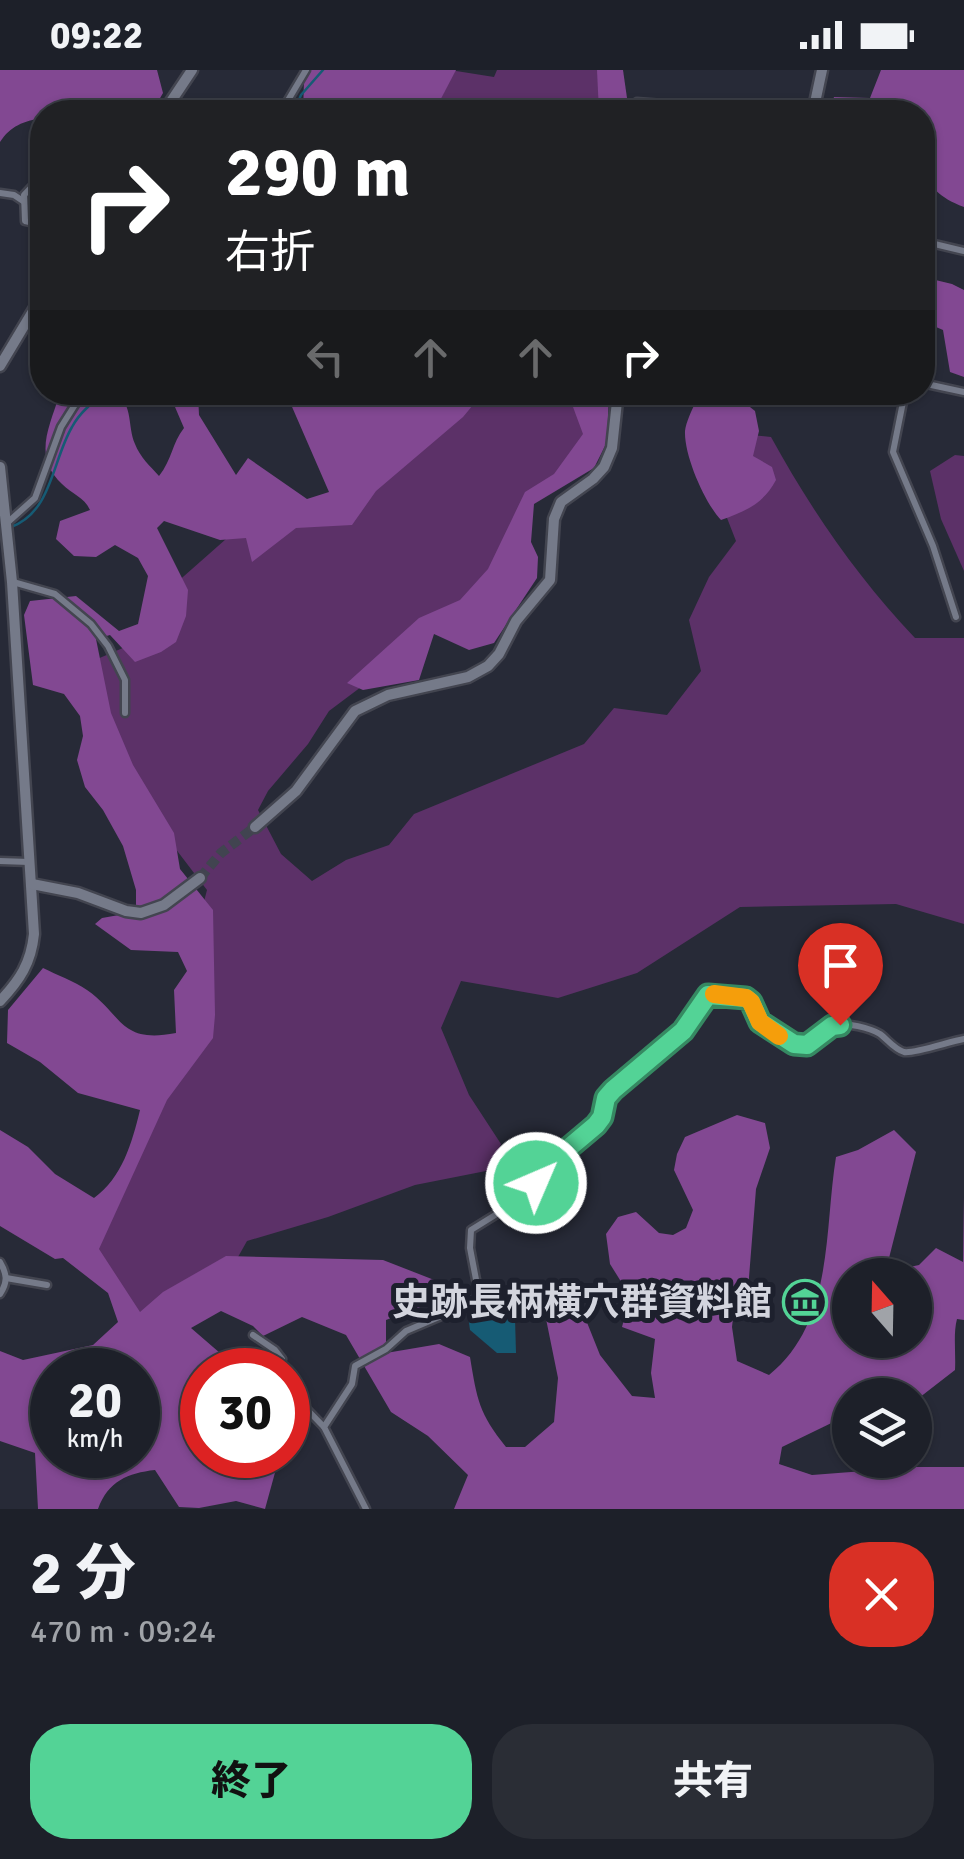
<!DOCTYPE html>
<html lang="ja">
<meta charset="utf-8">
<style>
:root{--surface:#1d2029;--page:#2a2d35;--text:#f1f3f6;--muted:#a0a3a8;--line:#3b3e46;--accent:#53d396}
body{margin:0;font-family:Signika,"Noto Sans JP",sans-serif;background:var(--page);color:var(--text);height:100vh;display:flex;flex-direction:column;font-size:38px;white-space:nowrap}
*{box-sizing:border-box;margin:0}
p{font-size:32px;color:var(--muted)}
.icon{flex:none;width:55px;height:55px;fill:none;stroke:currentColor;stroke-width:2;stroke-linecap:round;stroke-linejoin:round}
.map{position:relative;height:1439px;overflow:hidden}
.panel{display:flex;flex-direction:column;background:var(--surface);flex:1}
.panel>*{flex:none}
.hud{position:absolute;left:30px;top:30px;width:905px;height:305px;border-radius:40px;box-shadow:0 2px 8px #0004,0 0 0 2px var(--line);background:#202124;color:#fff;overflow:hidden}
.needle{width:65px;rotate:340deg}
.tools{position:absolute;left:832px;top:1188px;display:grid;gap:20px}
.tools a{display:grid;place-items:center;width:100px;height:100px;border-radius:50%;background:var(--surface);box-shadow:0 2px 8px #0004,0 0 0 2px var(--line);font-size:50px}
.speed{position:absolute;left:30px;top:1278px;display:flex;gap:20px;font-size:50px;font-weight:700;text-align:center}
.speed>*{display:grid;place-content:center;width:130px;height:130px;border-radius:50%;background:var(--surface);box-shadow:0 2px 8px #0004,0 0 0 2px var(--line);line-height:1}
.speed small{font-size:25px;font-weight:400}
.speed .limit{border:15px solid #d22;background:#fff;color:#111}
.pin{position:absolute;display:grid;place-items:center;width:85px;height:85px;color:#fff;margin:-102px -42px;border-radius:50% 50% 50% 0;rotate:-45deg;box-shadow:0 0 10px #0007}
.pin .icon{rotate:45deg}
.me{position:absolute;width:110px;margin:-55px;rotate:45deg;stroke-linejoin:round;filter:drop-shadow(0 0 8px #0008)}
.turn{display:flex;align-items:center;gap:35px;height:210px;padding:0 30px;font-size:45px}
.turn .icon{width:130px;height:130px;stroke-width:2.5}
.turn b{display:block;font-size:70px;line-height:85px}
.lanes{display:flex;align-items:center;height:95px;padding:0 30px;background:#0003;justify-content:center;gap:50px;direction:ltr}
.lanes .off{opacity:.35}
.round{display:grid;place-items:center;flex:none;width:105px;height:105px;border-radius:40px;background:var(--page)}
.overview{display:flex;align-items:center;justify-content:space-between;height:170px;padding:0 30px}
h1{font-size:60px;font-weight:800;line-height:75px}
.cta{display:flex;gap:20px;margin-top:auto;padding:20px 30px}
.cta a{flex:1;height:115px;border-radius:40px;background:var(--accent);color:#111;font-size:40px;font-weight:800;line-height:115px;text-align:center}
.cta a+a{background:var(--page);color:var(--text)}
.status{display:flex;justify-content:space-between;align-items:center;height:70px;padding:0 50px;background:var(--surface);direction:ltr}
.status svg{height:28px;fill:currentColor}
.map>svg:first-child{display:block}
.green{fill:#5c3168}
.forest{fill:#824892;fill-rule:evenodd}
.water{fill:#165b74}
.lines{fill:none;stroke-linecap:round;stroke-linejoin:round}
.stream{stroke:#165b74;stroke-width:2.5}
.secondary-tunnel{stroke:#414450;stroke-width:10;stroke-dasharray:10 5;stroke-linecap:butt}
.street-casing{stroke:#434550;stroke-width:11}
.secondary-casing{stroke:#434550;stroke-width:15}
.street{stroke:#757a89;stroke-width:6}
.secondary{stroke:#757a89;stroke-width:10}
.route-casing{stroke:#368962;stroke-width:25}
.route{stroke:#53d396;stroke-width:18}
.slow{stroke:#f59e0b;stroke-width:18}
.labels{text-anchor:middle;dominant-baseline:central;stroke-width:10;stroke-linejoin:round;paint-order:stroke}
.poi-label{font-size:38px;font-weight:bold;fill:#d3d5de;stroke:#1d202d;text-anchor:end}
</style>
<div class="status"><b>09:22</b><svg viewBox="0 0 49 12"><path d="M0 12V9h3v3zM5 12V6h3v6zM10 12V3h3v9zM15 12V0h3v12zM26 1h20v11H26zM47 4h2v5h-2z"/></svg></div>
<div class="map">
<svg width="964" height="1439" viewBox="0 0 964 1439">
<rect width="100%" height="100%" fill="#272a37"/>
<!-- green -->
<g class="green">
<path d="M 450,0 L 494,7 L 497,0 L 618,0 L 614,42 L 419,42 Z"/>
<path d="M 441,323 L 589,323 L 587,387 L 534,425 L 519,465 L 457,545 L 329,641 L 308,674 L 268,721 L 258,740 L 281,784 L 312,811 L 346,790 L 389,775 L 414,744 L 584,674 L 614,638 L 667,645 L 701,601 L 689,550 L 709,507 L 736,471 L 720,430 L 731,363 L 771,367 C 811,440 858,508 915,568 L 964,568 L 964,854 L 896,834 L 740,837 L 637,903 L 558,928 L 461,911 L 441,958 L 469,1025 L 501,1074 L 491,1100 L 415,1115 L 328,1147 L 247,1171 L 229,1203 L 135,1256 L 100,1198 L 94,1157 L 179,986 L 196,862 L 207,820 L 149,744 L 88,593 L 146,568 L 175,514 L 243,454 L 329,438 Z"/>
<path d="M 955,385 L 964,386 L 964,501 L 941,449 L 930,401 Z"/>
</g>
<!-- forest -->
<g class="forest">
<path d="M 0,0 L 157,0 L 163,23 L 152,42 L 42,42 L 42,48 C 24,51 10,56 0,72 Z"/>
<path d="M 309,0 L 456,0 L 434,42 L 303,42 L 304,11 Z"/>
<path d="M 597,0 L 623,0 L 629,42 L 599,42 Z"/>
<path d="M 881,0 L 964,0 L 964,137 C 914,118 922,89 922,42 L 829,42 L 834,27 L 870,28 Z"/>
<path d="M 923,207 L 952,214 L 964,220 L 964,307 L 950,302 L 943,260 L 929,254 L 923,278 Z"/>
<path d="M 116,322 C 134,338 127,355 135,374 C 140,387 150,396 159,406 C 172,390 172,373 184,358 L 169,323 L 198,323 L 199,345 L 236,405 L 248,388 L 307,429 L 329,422 L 286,323 L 483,323 L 463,347 L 376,421 L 352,455 L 296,458 L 252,492 L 246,468 L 220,470 L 164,451 L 157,458 L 188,520 L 186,546 L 176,572 L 161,582 L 135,592 L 110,565 L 96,569 L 111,643 L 133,695 L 174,763 L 180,799 L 213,840 L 215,945 L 213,968 L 167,1030 L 99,1179 L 140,1242 L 163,1222 L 226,1186 L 383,1190 L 442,1213 L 428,1234 L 386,1250 L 386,1283 L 439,1274 L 470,1287 C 477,1330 479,1343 506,1377 L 525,1377 L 554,1352 L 558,1308 L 544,1239 L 545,1227 L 557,1217 L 584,1245 L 600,1285 L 632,1326 L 655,1328 L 651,1303 L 655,1269 L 622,1257 L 630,1226 L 610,1194 L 606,1164 L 618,1147 L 636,1142 L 659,1163 L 673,1165 L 686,1158 L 693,1140 L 674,1100 L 677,1084 L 685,1067 L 737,1045 L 765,1053 L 770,1078 L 756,1119 L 748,1220 L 735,1230 L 732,1257 L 737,1291 L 769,1305 C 834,1253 824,1160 836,1087 L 858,1080 L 894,1060 L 916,1082 L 889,1188 L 905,1198 L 919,1195 L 936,1178 L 963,1192 L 964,1127 L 964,1250 L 957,1249 C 953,1264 956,1283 955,1300 L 915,1331 L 915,1325 L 850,1325 L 850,1344 L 782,1377 L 779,1394 L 812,1405 L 916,1397 L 964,1397 L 964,1439 L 454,1439 L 468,1405 L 428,1366 L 391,1342 L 346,1265 L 302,1247 L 263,1266 L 253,1256 L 221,1241 L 191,1258 L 235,1296 L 234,1300 L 202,1300 L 202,1385 L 266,1385 L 276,1399 L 265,1439 L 236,1431 L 199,1438 L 179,1437 L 155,1400 C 128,1403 108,1411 98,1439 L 38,1439 L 35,1383 L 0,1371 L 0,1281 L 23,1290 L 93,1275 L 118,1252 L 108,1223 L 63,1188 L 55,1189 L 0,1156 L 0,1060 L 28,1077 L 55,1104 L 94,1128 C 122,1108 132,1073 140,1040 L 78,1023 L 40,992 L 7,973 L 8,940 L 43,898 C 57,905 74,911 87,920 C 123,945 119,974 176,963 L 174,920 L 187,901 L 178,882 L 131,880 L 95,854 L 102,848 L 136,842 L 136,820 L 123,776 L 103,740 L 85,717 L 77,690 L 83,666 L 80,646 L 64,624 L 33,615 L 24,545 L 30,531 L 76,526 L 119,561 L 138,554 L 148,506 L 138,488 L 115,475 L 96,487 L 74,486 L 56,469 L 60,451 L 90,440 C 84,427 72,424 62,414 C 33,387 49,358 59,326 L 64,323 ZM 850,1205 L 915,1205 L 915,1270 L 850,1270 ZM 52,1300 L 138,1300 L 138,1385 L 52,1385 Z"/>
<path d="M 577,323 L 609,323 L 607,372 L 594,398 L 534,434 L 531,472 L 538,487 L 537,508 L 494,573 L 469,580 L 434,564 L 419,610 L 363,620 L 347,613 L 419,548 L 460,530 L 488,499 L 525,422 L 554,404 L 583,364 L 573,337 Z"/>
<path d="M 735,325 L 755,341 L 759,361 L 753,386 L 772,397 L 776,410 C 763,434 746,441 721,450 C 705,433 684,386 685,361 C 686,352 692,340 696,331 L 708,326 Z"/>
</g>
<!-- water -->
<path class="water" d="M 474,1228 L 515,1248 L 516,1283 L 497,1283 L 470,1260 L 467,1239 Z"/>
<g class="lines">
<!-- stream -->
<g class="stream">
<path d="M 294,42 L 301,25 L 323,0"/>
<path d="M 11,457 C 52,442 52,391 72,357 C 80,342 92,333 106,322"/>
</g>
<!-- secondary-tunnel -->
<path class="secondary-tunnel" d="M 200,808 L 221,783 L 255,757"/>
<defs>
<g id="street">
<path d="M 637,32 L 663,34 L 678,42"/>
<path d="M 281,42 L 306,0"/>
<path d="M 42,106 L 24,125 L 25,151 L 42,155"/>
<path d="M 0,123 L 14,125 L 23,131"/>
<path d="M 922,171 L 964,181"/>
<path d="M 922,313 L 964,322"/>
<path d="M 905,322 L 893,382 L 933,476 L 956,547"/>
<path d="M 7,453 L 35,428 L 61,357 L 83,322"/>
<path d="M 13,512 L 55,524 L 91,554 L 108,576 L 125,610 L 125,643"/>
<path d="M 0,791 L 29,792"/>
<path d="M 0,1192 C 7,1204 8,1212 0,1224"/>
<path d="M 6,1208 L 47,1215"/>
<path d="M 253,1265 L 275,1280 L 282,1289 L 273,1300"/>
<path d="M 288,1320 L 324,1357"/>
<path d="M 366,1439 L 324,1357 L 352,1314 L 355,1296 L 386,1279 L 406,1261 L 439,1247 L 478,1220 L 470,1178 L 471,1160 L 500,1142 L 513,1125 L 536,1113 L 558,1087 L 595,1055 L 602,1047 L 606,1028 L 692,952 L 708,925 C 766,917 750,964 795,974 C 814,979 820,959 835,955 C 846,952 870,958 880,964 C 888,970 894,979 904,982 C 914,984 951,971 964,969"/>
</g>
<g id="secondary">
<path d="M 164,42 L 192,0"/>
<path d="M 813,42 L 822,0"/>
<path d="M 0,296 L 42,226"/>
<path d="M 0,397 L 12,512 L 34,864 C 31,893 20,910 0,931"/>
<path d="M 255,757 L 296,721 L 355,641 L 388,625 L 468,607 L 488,596 L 499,584 L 516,551 L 550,510 L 554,449 L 561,432 L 593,409 L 604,397 L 612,378 L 618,322"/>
<path d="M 32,814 L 78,823 L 126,841 L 141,843 L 164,835 L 200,808"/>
</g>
</defs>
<!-- street casing -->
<use href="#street" class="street-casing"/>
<!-- secondary casing -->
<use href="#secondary" class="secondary-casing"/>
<!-- street -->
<use href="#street" class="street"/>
<!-- secondary -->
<use href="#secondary" class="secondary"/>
</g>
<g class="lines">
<defs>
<path id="route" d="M 536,1113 L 558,1087 L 596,1055 L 602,1047 L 606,1028 L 613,1020 L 683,961 L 708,925 L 746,928 L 751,932 L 760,952 L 794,974 L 807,975 L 832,956 L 840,955"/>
</defs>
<!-- route casing -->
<use href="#route" class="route-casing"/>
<!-- route -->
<use href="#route" class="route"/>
<!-- slow -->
<path class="slow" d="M 714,924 L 746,928 L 751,932 L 760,952 L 779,966"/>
</g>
<!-- icons -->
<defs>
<symbol id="museum-ring" viewBox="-11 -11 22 22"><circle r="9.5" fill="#1d202d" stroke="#53d396" stroke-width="1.5"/><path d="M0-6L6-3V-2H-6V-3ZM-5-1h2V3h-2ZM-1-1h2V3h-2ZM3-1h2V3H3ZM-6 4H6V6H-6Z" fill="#53d396"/></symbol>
</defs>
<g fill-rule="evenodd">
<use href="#museum-ring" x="780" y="1207" width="50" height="50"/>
</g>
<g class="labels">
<!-- poi labels -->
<g class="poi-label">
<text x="772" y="1232">史跡長柄横穴群資料館</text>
</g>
</g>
</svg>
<div class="tools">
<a><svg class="needle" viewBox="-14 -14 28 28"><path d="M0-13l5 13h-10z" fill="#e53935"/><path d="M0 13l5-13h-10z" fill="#a0a3a8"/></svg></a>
<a><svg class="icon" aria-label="layers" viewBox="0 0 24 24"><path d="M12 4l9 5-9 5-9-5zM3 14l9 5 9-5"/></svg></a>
</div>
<div class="speed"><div>20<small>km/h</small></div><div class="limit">30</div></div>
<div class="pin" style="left:840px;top:955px;background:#d93025"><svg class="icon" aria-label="arrive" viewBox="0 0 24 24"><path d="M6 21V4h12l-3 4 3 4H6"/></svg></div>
<svg class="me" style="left:536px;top:1113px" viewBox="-20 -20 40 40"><circle r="17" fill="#53d396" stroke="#fff" stroke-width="3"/><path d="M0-11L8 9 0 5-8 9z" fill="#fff"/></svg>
<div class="hud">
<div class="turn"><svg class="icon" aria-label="right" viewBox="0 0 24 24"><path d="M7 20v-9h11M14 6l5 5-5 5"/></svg><div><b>290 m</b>右折</div></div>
<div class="lanes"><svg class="icon off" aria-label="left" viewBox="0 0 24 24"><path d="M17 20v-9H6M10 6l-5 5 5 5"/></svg><svg class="icon off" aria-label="ahead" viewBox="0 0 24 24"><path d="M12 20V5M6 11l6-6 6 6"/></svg><svg class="icon off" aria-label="ahead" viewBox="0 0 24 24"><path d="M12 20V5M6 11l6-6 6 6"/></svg><svg class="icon" aria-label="right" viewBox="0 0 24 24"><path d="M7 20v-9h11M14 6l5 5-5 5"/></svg></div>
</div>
</div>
<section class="panel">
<div class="overview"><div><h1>2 分</h1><p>470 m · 09:24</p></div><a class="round" style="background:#d93025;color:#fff"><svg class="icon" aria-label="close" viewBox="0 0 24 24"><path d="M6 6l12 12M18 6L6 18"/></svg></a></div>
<div class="cta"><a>終了</a><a>共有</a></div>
</section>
